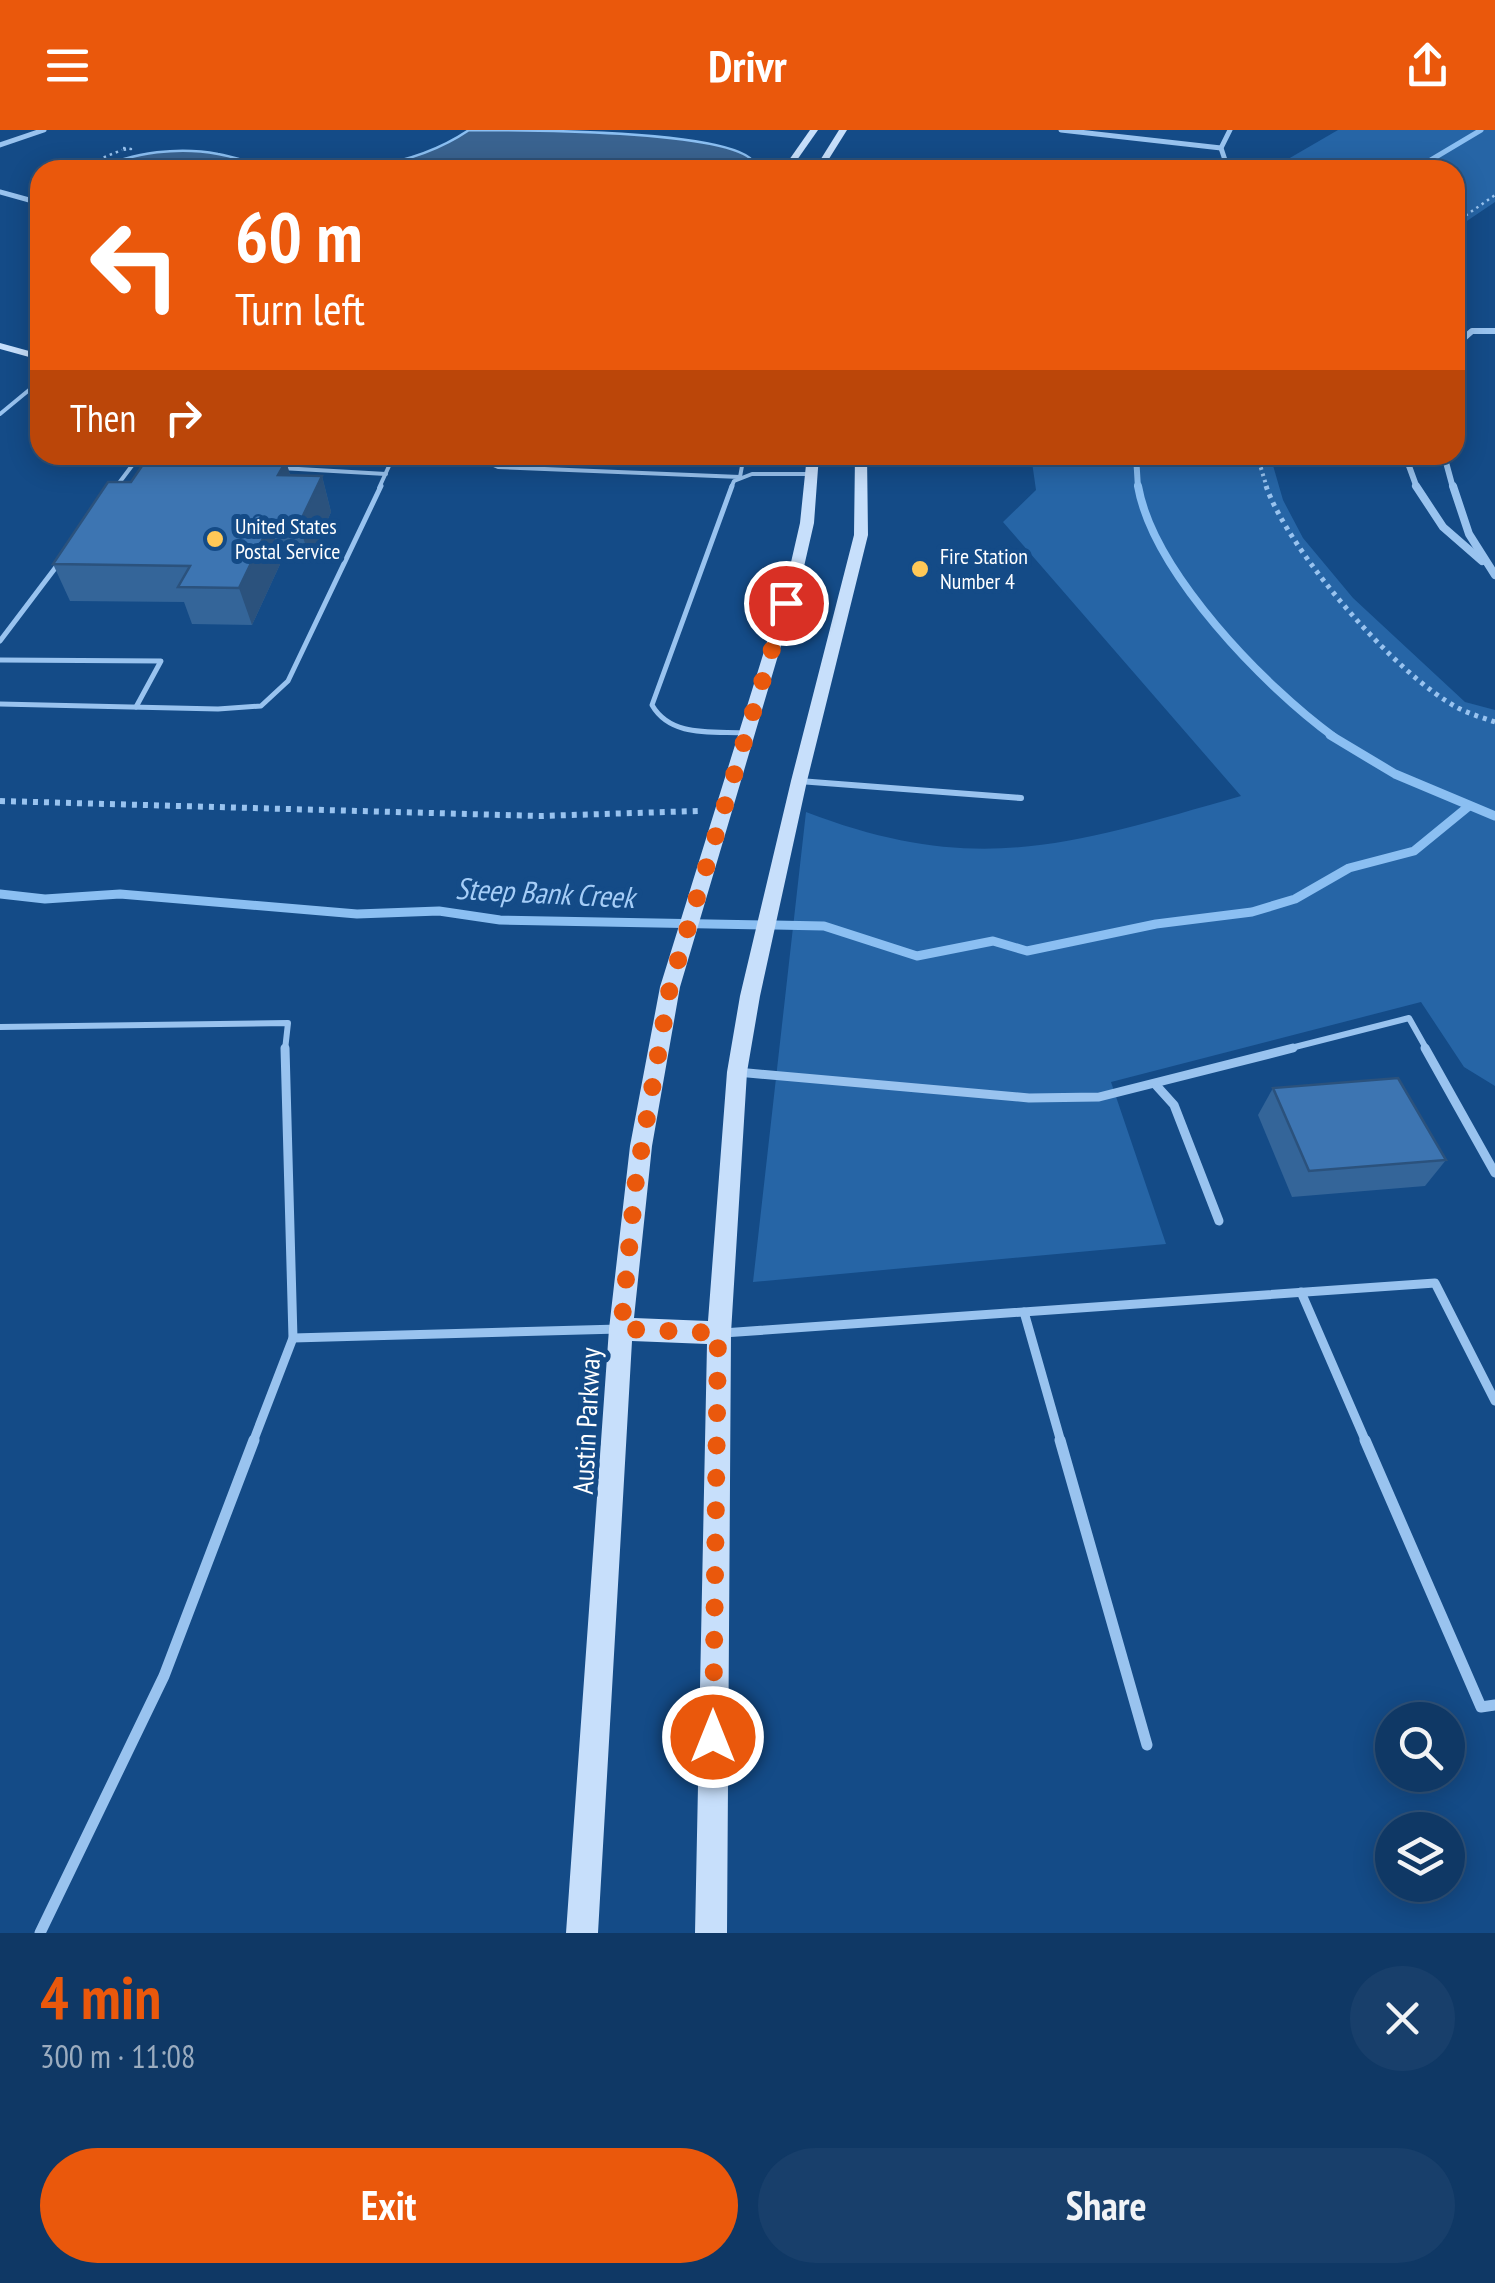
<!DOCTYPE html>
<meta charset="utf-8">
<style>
:root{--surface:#0f3865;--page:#183f6b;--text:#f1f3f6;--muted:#9bacbf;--line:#2f5279;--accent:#ea580c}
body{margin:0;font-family:"PT Sans Narrow",sans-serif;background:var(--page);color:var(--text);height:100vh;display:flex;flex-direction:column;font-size:38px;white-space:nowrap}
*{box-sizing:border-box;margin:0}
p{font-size:32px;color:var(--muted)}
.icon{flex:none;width:55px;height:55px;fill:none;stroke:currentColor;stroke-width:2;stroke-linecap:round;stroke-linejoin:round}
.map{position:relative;height:1803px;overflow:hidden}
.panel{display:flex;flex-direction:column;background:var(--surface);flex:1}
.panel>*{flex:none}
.banner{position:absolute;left:30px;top:30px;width:1435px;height:305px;border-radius:30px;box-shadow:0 5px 25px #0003,0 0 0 2px var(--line);background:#ea580c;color:#fff;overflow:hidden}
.fabs{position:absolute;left:1375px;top:1572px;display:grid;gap:20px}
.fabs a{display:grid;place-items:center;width:90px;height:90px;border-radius:50%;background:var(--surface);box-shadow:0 5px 25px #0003,0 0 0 2px var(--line);font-size:50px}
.pin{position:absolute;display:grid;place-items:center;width:85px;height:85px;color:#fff;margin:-42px;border:5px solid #fff;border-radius:50%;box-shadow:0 2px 10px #0007}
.me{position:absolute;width:110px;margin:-55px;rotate:0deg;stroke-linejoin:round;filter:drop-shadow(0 0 8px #0008)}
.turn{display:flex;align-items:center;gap:35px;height:210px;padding:0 40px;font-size:45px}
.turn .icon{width:130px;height:130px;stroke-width:2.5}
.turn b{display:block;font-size:70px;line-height:85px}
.then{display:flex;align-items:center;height:95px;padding:0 40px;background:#0003;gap:20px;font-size:38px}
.round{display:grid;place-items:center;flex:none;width:105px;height:105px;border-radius:52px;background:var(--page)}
.summary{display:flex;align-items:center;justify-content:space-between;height:170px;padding:0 40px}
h1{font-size:60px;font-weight:700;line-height:75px;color:var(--accent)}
.primary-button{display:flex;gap:20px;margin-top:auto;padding:20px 40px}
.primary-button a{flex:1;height:115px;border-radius:60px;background:var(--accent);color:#fff;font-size:40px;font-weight:700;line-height:115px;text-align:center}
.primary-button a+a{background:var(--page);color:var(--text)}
header{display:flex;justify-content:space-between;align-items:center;height:130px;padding:0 40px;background:var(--accent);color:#fff;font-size:45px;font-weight:700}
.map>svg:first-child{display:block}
.green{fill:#2665a6}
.water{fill:#3a6390;stroke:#8bbff2;stroke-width:2.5}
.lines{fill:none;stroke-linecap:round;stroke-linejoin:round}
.stream-far3{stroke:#8bbff2;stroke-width:5}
.stream-far2{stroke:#8bbff2;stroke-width:6}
.stream-far1{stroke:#8bbff2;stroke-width:8}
.stream{stroke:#8bbff2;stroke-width:9}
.path-far3{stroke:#99c3ef;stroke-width:2.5;stroke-dasharray:2.5 4;stroke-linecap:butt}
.path-far2{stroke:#99c3ef;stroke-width:4;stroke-dasharray:2.5 4;stroke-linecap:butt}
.path-far1{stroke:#99c3ef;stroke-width:5;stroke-dasharray:4 5;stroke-linecap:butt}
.path{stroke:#99c3ef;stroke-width:6;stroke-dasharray:5 6;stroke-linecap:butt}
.lane-far4{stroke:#99c3ef;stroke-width:4}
.lane-far3{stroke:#99c3ef;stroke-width:5}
.lane-far2{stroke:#99c3ef;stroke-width:6}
.lane-far1{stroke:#99c3ef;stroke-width:9}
.lane{stroke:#99c3ef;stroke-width:11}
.street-far2{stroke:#99c3ef;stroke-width:5}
.street-far1{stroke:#99c3ef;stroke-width:6}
.street{stroke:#99c3ef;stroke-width:8}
.secondary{fill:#c7dffb;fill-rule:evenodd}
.wall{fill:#346599}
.shaded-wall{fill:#2b527d}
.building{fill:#3d75b2;stroke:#2b527d;stroke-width:2.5}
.route{stroke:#ea580c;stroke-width:18;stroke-dasharray:0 32.4}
.poi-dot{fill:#ffc857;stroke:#144b87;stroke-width:4}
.labels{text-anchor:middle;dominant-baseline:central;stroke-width:10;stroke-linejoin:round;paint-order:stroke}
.far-poi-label{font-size:22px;fill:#fff;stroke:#144b87;text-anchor:start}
.street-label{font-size:28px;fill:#fff;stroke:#144b87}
.water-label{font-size:30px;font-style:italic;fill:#a5cdf7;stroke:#144b87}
</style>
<header><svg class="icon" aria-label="menu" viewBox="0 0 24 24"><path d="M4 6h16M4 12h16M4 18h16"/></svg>Drivr<svg class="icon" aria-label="share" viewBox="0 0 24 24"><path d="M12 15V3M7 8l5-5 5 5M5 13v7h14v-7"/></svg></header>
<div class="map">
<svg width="1495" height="1803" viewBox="0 0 1495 1803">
<rect width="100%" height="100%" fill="#144b87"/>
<!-- green -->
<g class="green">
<path d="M 1338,0 L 1495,0 L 1495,72 L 1455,99 L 1455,40 L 1269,40 Z"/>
<path d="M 1031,325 L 1270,325 L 1283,370 L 1303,408 L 1353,468 L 1465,572 L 1495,580 L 1495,956 L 1464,937 L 1421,872 L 1111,952 L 1166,1114 L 753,1152 L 806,682 C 978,748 1072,714 1241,666 L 1003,392 L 1036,360 Z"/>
</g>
<!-- water -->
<path class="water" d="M 469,0 C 519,0 727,0 753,31 L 749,40 L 604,40 L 535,31 L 471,40 L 99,40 C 131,21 182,17 218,24 C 236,27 252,34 270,37 C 336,46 413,38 469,0 Z"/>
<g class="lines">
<!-- stream-far3 -->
<path class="stream-far3" d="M 1414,40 L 1481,0"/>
<!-- stream-far2 -->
<path class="stream-far2" d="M 1136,325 L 1138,358"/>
<!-- stream-far1 -->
<path class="stream-far1" d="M 1138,356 C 1153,442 1265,557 1334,607"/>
<!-- stream -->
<g class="stream">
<path d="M 1330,605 L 1395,644 L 1495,686"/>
<path d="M 0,764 L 45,769 L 120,764 L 357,784 L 439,781 L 500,790 L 824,796 L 917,826 L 993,811 L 1027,821 L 1156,794 L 1252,782 L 1295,769 L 1349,738 L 1414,721 L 1469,676"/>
</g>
<!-- path-far3 -->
<g class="path-far3">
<path d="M 123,18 L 131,19 L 122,20 Z"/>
<path d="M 89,40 L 102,28 L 122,20"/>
<path d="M 1455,93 L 1495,65"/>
</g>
<!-- path-far2 -->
<path class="path-far2" d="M 1257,325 L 1267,358"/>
<!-- path-far1 -->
<path class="path-far1" d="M 1266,356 C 1289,422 1396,545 1458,578 C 1470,584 1483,588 1495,592"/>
<!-- path -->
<path class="path" d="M 0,671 L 540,686 L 698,681"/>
<!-- lane-far4 -->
<g class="lane-far4">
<path d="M 0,284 L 40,251"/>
<path d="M 483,325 L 480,329 L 498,337 L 740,347 L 744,325"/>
<path d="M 136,330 L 152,331"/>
<path d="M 281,338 L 386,344"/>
<path d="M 116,357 L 140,325"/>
<path d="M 379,358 L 394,325"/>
<path d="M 731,358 L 734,351 L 752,344 L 813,344"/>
</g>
<!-- lane-far3 -->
<g class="lane-far3">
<path d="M 732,356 L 652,575 C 671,608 713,601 746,603"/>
<path d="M 0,511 L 59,433"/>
<path d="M 0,530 L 161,531 L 136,577"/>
<path d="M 0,574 L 218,579 L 261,576 L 288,551 L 381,356"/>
</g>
<!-- lane-far2 -->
<g class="lane-far2">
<path d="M 799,651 L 1021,668"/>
<path d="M 0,897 L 288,893 L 285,920"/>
<path d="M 1283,920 L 1409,888 L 1427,920"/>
</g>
<!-- lane-far1 -->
<g class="lane-far1">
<path d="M 1425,918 L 1495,1043"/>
<path d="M 737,942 L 1029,968 L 1099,967 L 1293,918"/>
<path d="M 1155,954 L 1174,975 L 1219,1091"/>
<path d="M 1301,1162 L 1366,1312"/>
<path d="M 1024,1182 L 1061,1312"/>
<path d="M 723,1203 L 1435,1153 L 1495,1271"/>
<path d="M 293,1208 L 619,1199"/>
<path d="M 253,1312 L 293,1208 L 285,918"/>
</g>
<!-- lane -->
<g class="lane">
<path d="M 1060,1310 L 1147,1615"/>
<path d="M 1365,1310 L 1481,1577 L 1495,1575"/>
<path d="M 40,1803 L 164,1546 L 254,1310"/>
</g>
<!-- street-far2 -->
<g class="street-far2">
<path d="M 1061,0 L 1221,18"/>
<path d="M 0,15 L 44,0"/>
<path d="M 1217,40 L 1226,33 L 1221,18 L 1230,0"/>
<path d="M 0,62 L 40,73"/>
</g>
<!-- street-far1 -->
<g class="street-far1">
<path d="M 1455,216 L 1472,201 L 1495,201"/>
<path d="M 1405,325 L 1417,358"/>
<path d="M 1444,325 L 1453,358"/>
</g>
<!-- street -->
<g class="street">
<path d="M 1416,356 L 1443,397 L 1482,431"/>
<path d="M 1453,356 L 1469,404 L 1495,445"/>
</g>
<!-- secondary -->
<g class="secondary">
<path d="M 810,0 L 818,0 L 790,40 L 782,40 Z"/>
<path d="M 839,0 L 847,0 L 822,40 L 814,40 Z"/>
<path d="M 0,213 L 40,224 L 40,230 L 0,219 Z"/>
<path d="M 807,325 L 819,325 L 814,393 L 803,441 L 680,857 L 652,1016 L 634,1188 L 708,1191 L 727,942 L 740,866 L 791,651 L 854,405 L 855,325 L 867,325 L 868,405 L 807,651 L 760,866 L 747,942 L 731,1203 L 727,1803 L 695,1803 L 707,1214 L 632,1211 L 598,1803 L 566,1803 L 609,1199 L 630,1016 L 660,857 L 789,441 L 800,393 Z"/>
</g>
</g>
<!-- wall -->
<g class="wall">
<path d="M 286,331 L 290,345 L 322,346 L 331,382 L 310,430 L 282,430 L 252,495 L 192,494 L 184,472 L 70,471 L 53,434 L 131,352 Z"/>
<path d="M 1273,958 L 1446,1030 L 1425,1056 L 1292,1067 L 1258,985 Z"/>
</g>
<!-- shaded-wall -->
<g class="shaded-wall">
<path d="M 286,331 L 296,366 L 278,345 Z"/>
<path d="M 322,346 L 331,382 L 310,430 L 299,394 Z"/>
<path d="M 270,394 L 282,430 L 252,495 L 239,458 Z"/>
</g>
<!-- building -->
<g class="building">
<path d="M 146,330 L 286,331 L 278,345 L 322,346 L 299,394 L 270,394 L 239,458 L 178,457 L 190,436 L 53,434 L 108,352 L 131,352 Z"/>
<path d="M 1398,948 L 1446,1030 L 1309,1041 L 1273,958 Z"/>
</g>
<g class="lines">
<!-- route -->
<path class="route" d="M 713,1607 L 718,1203 L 621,1199 L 636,1050 L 670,857 L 786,473"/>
</g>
<!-- markers -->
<g class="poi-dot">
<circle cx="215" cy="409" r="10"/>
<circle cx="920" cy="439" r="10"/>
</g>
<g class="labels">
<!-- far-poi labels -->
<g class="far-poi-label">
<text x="235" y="396">United States<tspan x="235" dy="25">Postal Service</tspan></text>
<text x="940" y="426">Fire Station<tspan x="940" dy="25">Number 4</tspan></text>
</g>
<!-- street labels -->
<g class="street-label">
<text transform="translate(586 1291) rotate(-87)">Austin Parkway</text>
</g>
<!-- water labels -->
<g class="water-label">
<text transform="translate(545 762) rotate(3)">Steep Bank Creek</text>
</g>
</g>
</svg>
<div class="fabs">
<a><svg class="icon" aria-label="search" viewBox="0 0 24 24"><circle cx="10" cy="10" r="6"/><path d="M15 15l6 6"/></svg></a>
<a><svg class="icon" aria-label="layers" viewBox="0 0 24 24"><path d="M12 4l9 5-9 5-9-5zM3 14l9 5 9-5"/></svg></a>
</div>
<div class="pin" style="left:786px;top:473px;background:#d93025"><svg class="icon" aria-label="arrive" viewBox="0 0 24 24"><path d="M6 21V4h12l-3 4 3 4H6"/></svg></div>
<svg class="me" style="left:713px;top:1607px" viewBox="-20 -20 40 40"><circle r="17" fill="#ea580c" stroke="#fff" stroke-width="3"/><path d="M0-11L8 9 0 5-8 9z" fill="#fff"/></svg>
<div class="banner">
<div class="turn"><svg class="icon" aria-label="left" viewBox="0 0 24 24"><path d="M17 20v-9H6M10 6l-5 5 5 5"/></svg><div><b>60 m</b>Turn left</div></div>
<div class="then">Then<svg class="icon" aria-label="right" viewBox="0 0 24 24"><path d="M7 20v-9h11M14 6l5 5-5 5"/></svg></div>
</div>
</div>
<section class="panel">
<div class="summary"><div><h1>4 min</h1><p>300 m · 11:08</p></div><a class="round"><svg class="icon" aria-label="close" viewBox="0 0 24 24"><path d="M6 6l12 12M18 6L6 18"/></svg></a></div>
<div class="primary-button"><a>Exit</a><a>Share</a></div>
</section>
